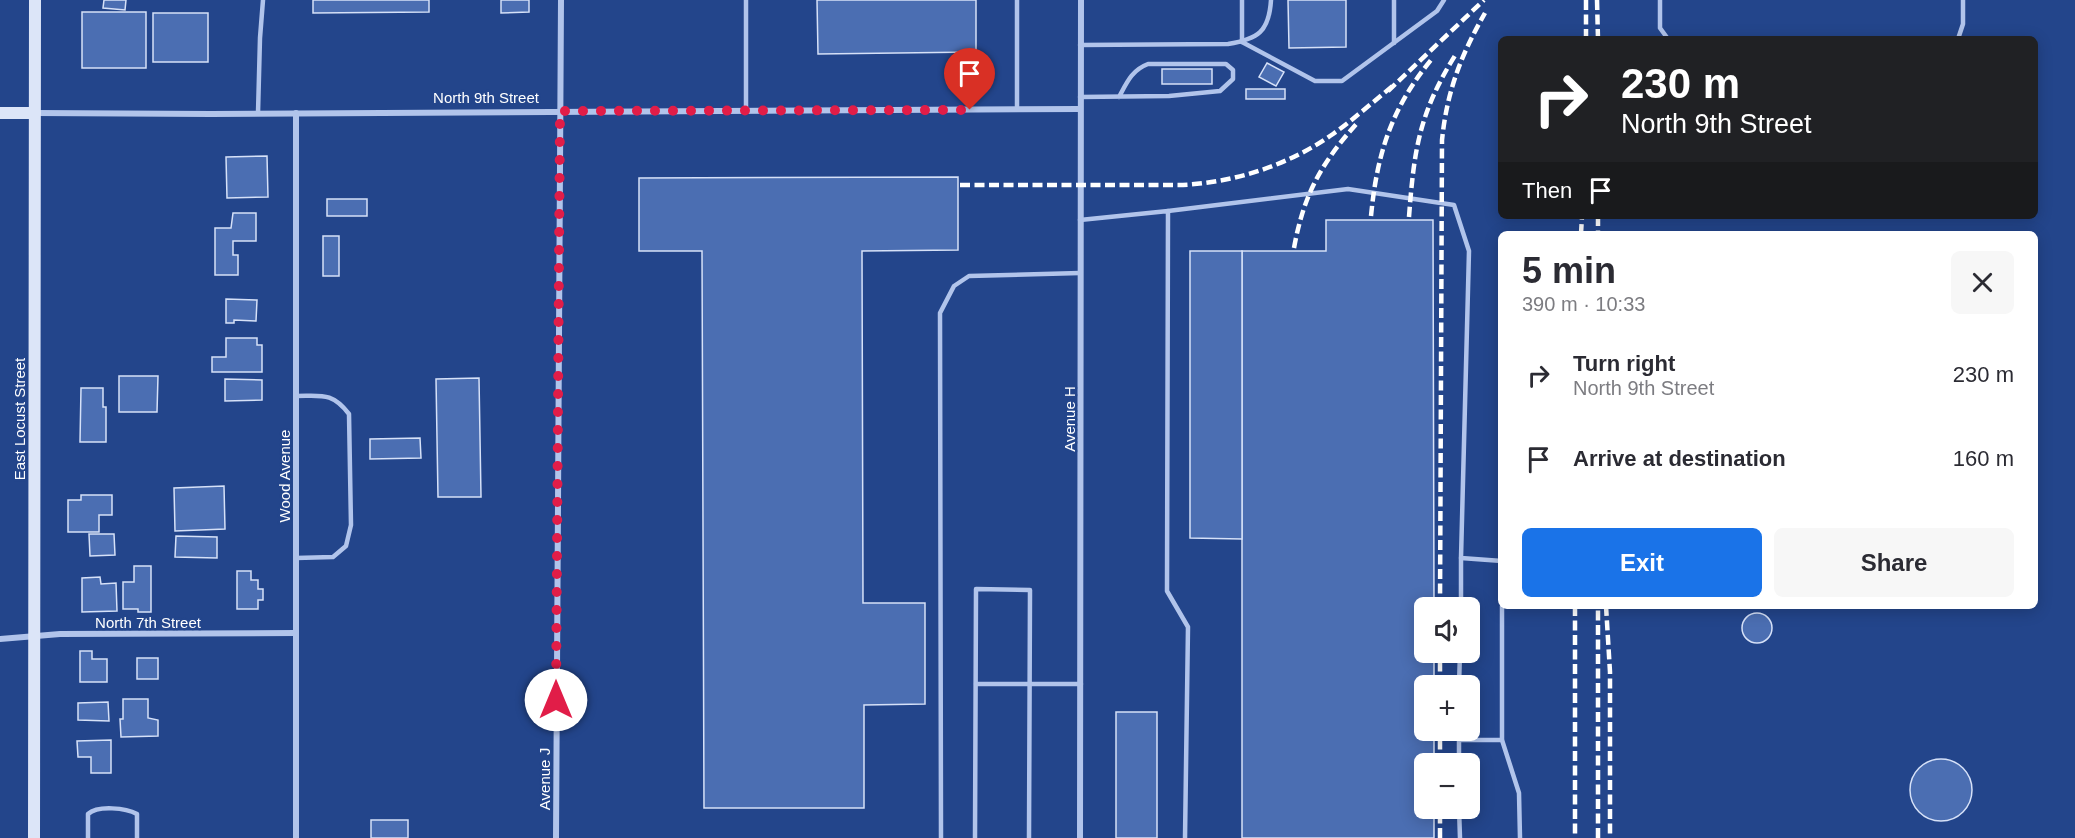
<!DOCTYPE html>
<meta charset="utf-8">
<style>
:root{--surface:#fff;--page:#f7f7f7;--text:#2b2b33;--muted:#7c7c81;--accent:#1a73e8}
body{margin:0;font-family:Arial,sans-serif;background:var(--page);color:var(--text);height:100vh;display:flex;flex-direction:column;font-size:22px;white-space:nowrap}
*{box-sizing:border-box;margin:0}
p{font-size:20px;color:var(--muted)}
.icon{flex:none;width:33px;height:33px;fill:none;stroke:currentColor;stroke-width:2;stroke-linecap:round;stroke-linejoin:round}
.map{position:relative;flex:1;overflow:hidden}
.panel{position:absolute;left:1498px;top:231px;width:540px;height:378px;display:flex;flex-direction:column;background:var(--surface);border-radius:9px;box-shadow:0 3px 15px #0003}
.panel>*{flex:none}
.top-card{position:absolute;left:1498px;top:36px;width:540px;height:183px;border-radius:9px;box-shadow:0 3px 15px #0003;background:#202124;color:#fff;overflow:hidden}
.buttons{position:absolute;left:1414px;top:597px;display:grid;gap:12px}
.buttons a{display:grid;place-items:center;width:66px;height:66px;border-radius:9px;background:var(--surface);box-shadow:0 3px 15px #0003;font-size:30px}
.pin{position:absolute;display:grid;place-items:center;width:51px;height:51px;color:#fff;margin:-62px -26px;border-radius:50% 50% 50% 0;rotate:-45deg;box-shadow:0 0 6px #0007}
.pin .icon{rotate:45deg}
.me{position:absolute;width:66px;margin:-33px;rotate:0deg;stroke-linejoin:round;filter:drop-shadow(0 0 4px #0008)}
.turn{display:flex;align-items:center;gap:21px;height:126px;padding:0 24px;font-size:27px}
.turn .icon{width:78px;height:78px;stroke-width:2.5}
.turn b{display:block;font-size:42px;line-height:51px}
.then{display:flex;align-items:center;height:57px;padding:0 24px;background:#0003;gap:12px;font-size:22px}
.round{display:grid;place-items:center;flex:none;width:63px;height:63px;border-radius:9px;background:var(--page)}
.headline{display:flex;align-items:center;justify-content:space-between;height:102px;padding:0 24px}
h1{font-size:36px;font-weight:700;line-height:45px}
.action{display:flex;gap:12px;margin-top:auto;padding:12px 24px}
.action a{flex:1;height:69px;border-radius:9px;background:var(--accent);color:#fff;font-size:24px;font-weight:700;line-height:69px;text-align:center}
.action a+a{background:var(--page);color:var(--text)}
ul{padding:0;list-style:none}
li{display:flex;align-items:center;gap:18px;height:84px;padding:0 24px}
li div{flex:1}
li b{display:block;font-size:22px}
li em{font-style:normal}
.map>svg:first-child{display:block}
.building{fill:#4b6eb2;stroke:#d6e1f8;stroke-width:1.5}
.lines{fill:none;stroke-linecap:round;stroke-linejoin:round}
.lane{stroke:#b1c4eb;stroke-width:4.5}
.street{stroke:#b1c4eb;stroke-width:6}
.secondary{stroke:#dce5f8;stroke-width:12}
.rail{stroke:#fff;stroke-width:4.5;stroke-dasharray:10 4.5;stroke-linecap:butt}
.route{stroke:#e11d48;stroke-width:10;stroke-dasharray:0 18}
.labels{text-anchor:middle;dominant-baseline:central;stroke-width:4.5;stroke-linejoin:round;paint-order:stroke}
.street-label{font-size:15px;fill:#fff;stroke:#23458b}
</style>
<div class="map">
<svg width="2075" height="838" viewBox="0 0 2075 838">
<rect width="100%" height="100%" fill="#23458b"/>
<!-- building -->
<g class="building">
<path d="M 104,0 L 126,0 L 125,10 L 103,8 Z"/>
<path d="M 313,0 L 429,0 L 429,12 L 313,13 Z"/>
<path d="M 501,0 L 529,0 L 529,12 L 501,13 Z"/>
<path d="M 817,0 L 976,0 L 976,52 L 818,54 Z"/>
<path d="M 1288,0 L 1346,0 L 1346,47 L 1289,48 Z"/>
<rect x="82" y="12" width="64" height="56"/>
<rect x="153" y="13" width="55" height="49"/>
<path d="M 1267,63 L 1284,72 L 1276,86 L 1259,77 Z"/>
<rect x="1162" y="69" width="50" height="15"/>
<rect x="1246" y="89" width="39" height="10"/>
<path d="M 267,156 L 268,197 L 227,198 L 226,157 Z"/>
<path d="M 958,177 L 958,250 L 862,251 L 863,603 L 925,603 L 925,704 L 864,705 L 864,808 L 704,808 L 702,251 L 639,251 L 639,178 Z"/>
<rect x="327" y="199" width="40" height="17"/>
<path d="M 233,213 L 256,213 L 256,241 L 233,241 L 233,255 L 238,255 L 238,275 L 215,275 L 215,228 L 231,228 Z"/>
<path d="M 1326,220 L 1433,220 L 1434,608 L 1425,608 L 1425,652 L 1434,652 L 1434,686 L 1425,686 L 1425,730 L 1434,730 L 1434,764 L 1425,764 L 1425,808 L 1434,808 L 1434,838 L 1242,838 L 1242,251 L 1326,251 Z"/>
<rect x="323" y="236" width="16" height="40"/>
<path d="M 1190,251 L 1242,251 L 1242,539 L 1190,538 Z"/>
<path d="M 226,299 L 257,300 L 256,321 L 234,320 L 234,323 L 226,323 Z"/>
<path d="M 226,338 L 257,338 L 257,345 L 262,345 L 262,372 L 212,372 L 212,357 L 226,357 Z"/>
<path d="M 119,376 L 158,376 L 157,412 L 119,412 Z"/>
<path d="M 479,378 L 481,497 L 438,497 L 436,379 Z"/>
<path d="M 225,379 L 262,380 L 262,400 L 225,401 Z"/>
<path d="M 81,388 L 103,388 L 103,407 L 106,407 L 106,442 L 80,442 Z"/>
<path d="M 420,438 L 421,458 L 370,459 L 370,439 Z"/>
<path d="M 224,486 L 225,529 L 175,531 L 174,488 Z"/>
<path d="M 81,495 L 112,495 L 112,515 L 99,515 L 99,532 L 68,532 L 68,500 L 81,500 Z"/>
<path d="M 89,534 L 114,534 L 115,555 L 90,556 Z"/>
<path d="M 176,536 L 217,537 L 217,558 L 175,557 Z"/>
<path d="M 134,566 L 151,566 L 151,612 L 138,612 L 138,609 L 123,609 L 123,582 L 134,582 Z"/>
<path d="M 237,571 L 251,571 L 251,580 L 258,580 L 258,589 L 263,589 L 263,600 L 258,600 L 258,609 L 237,609 Z"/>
<path d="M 100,577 L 101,584 L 116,583 L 117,611 L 82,612 L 82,578 Z"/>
<circle cx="1757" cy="628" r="15"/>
<path d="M 80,651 L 92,651 L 92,659 L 107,659 L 107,682 L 80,682 Z"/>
<rect x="137" y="658" width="21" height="21"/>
<path d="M 123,699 L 148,699 L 148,718 L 158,720 L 158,736 L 121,737 L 120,719 L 123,719 Z"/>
<path d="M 108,702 L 109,721 L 78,720 L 78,703 Z"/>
<rect x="1116" y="712" width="41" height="126"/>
<path d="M 111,740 L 111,773 L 91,773 L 91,757 L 78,757 L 77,741 Z"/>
<circle cx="1941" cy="790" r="31"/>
<rect x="371" y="820" width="37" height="18"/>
</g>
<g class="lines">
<!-- lane -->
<g class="lane">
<path d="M 746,0 L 746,111"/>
<path d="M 1017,0 L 1017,109"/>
<path d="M 1242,0 L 1242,42"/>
<path d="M 1660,0 L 1660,28 L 1668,39"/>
<path d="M 1958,39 L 1963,24 L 1963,0"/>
<path d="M 1242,42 L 1315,81 L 1342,81 L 1437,11 L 1444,0"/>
<path d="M 1394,43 L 1394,0"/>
<path d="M 1080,45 L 1228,44 C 1258,39 1269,32 1271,0"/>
<path d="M 1080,97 L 1169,96 L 1220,91 L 1233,79 L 1233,70 L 1226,64 L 1148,64 C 1132,70 1127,82 1119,97"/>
<path d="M 258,113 L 260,38 L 263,0"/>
<path d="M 1168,211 L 1348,189 L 1454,205 L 1469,251 L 1461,558 L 1502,561"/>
<path d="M 1080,220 L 1168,211 L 1167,591 L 1188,627 L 1185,838"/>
<path d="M 296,396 C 322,396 332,392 349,414 L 351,525 L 346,546 L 333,557 L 296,558"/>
<path d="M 1502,606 L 1502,740 L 1519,793 L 1520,838"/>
<path d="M 1461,608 L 1461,558"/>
<path d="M 976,684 L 1081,684"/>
<path d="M 1459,686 L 1460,652"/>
<path d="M 1459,740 L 1459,730"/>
<path d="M 1459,764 L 1459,740 L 1502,740"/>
<path d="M 1459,808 L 1460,838"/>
<path d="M 88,838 L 88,814 C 98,805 126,808 137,814 L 137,838"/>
<path d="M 941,838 L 940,313 L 954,286 L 969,276 L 1080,273"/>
<path d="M 975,838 L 976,589 L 1030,590 L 1029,838"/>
</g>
<!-- street -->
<g class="street">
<path d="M 35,113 L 211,114 L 1080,109"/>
<path d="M 296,113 L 296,838"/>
<path d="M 0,639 L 60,634 L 296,633"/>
<path d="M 556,838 L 561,0"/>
<path d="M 1080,838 L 1081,0"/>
</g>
<!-- secondary -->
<g class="secondary">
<path d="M 0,113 L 35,113"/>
<path d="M 34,838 L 35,0"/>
</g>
<!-- rail -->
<g class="rail">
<path d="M 1586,0 L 1586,39"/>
<path d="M 1597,0 L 1598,39"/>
<path d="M 1388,91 L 1484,0"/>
<path d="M 960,185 L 1183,185 C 1236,182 1289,165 1333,134 C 1354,119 1374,101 1394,85"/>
<path d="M 1371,216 C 1377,154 1391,109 1431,60"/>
<path d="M 1598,216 L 1598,234"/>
<path d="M 1409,217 C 1414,150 1419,113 1456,54"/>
<path d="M 1581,234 L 1582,216"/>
<path d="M 1294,248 C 1304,193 1322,162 1359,121"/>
<path d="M 1575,606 L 1575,838"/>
<path d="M 1606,606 L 1610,672 L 1610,838"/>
<path d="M 1440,608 L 1442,140 C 1447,91 1461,55 1485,13"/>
<path d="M 1440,686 L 1440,652"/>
<path d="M 1440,764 L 1440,730"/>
<path d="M 1440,838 L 1440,808"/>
<path d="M 1598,838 L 1598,606"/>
</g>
</g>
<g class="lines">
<!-- route -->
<path class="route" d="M 556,700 L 560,111 L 970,110"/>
</g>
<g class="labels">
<!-- street labels -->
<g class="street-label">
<text x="486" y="97">North 9th Street</text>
<text transform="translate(19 419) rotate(-90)">East Locust Street</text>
<text transform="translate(1069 419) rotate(-90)">Avenue H</text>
<text transform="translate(284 476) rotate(-90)">Wood Avenue</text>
<text x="148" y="622">North 7th Street</text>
<text transform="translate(544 779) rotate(-90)">Avenue J</text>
</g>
</g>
</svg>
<div class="buttons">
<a><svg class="icon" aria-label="sound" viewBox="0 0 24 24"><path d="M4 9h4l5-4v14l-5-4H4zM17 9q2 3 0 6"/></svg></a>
<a>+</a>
<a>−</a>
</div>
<div class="pin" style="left:970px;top:110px;background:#d93025"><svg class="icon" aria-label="arrive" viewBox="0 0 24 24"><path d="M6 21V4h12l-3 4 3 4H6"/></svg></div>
<svg class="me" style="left:556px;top:700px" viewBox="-20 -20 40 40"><circle r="19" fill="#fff"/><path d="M0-13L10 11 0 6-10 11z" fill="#e11d48"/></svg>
<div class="top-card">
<div class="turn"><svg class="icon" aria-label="right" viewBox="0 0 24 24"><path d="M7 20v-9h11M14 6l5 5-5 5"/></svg><div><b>230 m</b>North 9th Street</div></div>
<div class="then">Then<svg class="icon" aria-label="arrive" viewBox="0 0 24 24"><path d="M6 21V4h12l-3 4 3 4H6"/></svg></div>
</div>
<section class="panel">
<div class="headline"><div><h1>5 min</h1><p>390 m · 10:33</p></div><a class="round"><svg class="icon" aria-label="close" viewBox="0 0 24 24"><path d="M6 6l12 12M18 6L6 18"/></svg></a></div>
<ul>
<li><svg class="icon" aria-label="right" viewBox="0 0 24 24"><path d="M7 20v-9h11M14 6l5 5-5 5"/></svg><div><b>Turn right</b><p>North 9th Street</p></div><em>230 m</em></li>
<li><svg class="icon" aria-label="arrive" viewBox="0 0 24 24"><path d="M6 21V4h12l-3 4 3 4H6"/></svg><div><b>Arrive at destination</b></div><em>160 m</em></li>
</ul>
<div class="action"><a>Exit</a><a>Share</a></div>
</section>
</div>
